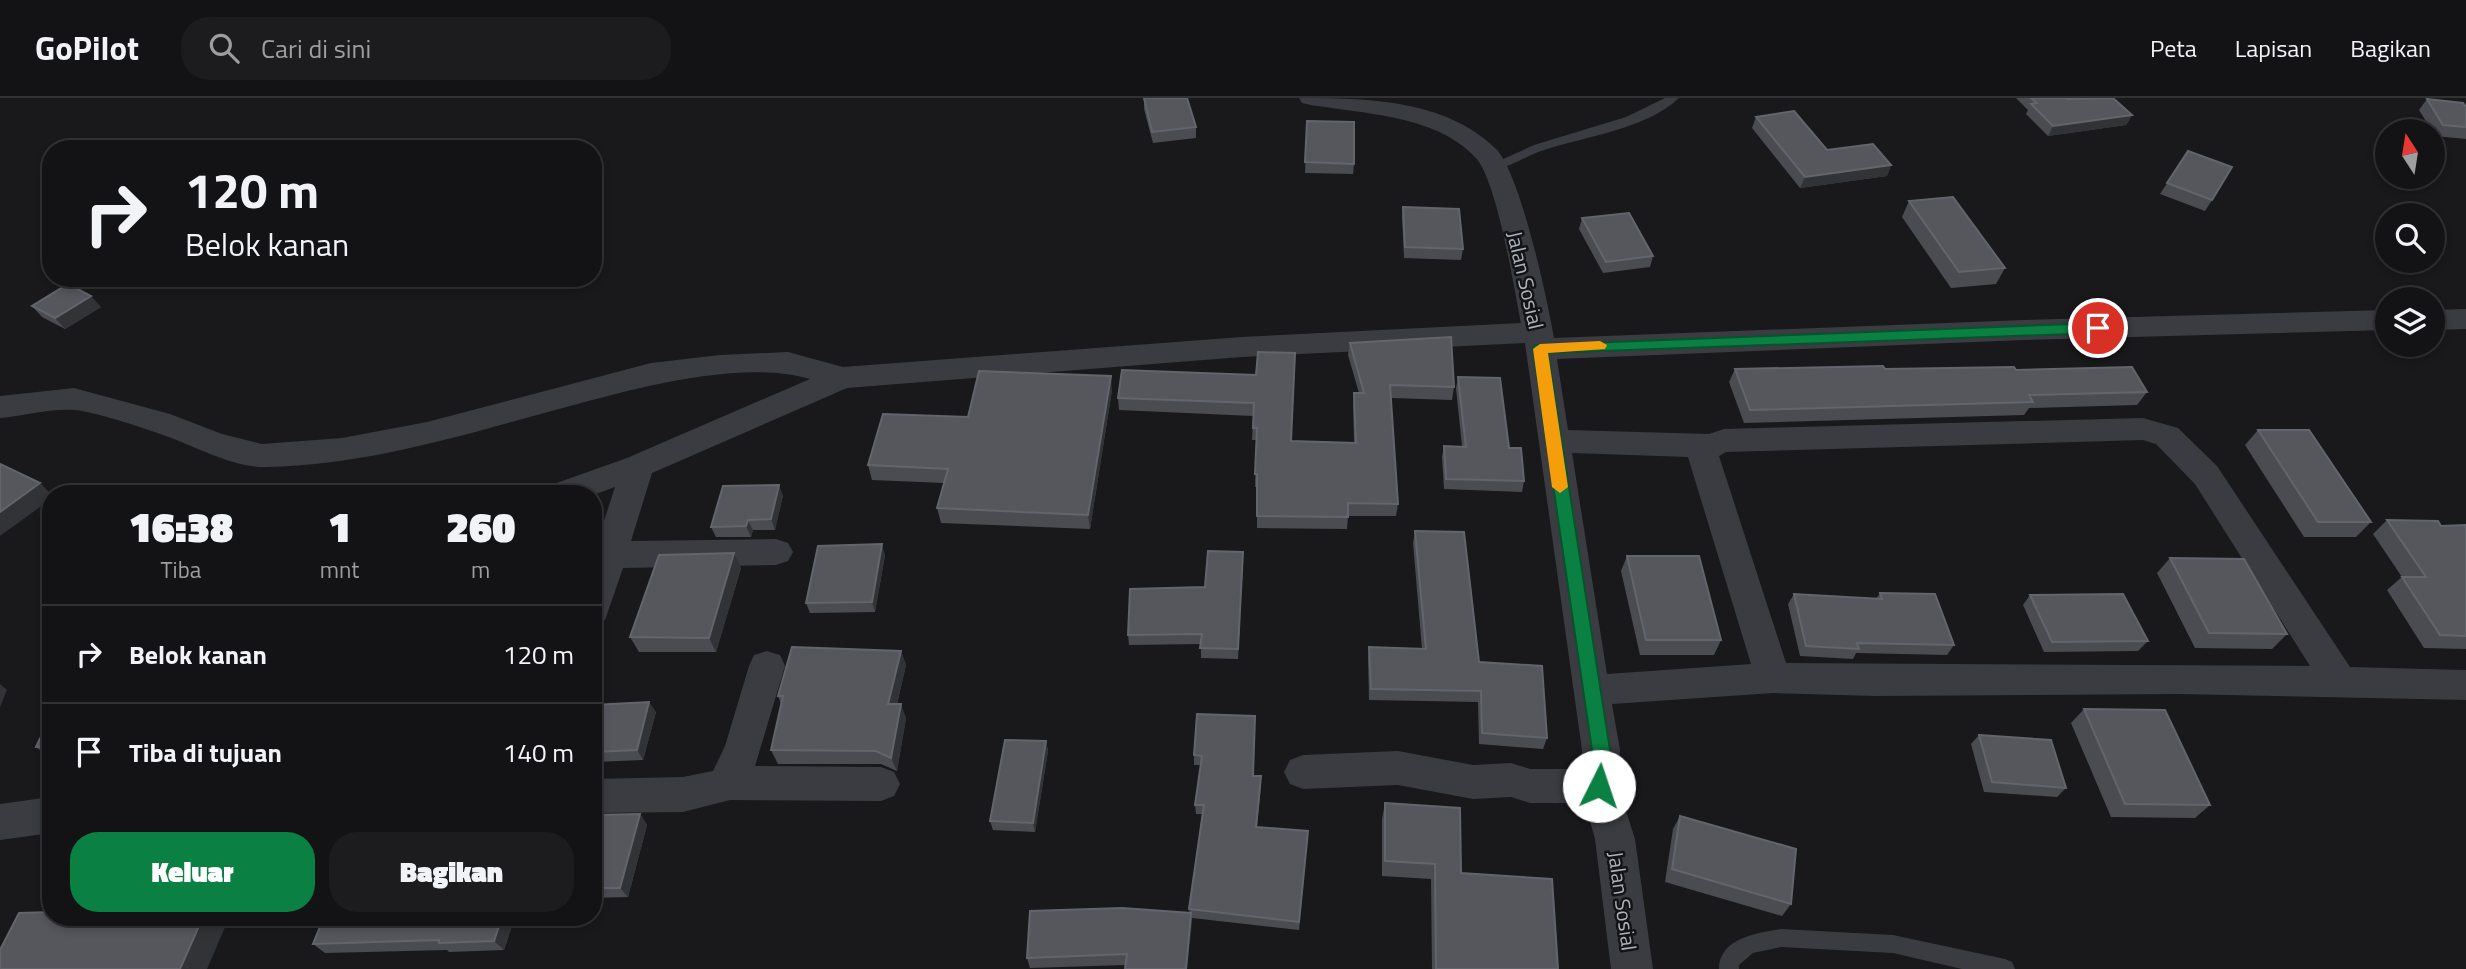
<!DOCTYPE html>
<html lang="id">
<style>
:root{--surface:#131315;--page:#1c1c1e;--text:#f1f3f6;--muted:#9d9ea0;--line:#323234;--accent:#0b8043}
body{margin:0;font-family:"Titillium Web",sans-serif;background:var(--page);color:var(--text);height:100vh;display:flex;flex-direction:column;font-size:26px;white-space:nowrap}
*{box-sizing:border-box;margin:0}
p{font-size:23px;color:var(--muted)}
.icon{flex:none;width:38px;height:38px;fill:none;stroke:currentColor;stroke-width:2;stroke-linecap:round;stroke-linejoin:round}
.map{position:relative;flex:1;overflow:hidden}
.side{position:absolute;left:42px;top:387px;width:560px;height:441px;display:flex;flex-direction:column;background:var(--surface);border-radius:28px;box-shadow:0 4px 10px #0003,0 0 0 2px var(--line)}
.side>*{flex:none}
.hud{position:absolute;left:42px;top:42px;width:560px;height:147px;border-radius:28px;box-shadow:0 4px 10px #0003,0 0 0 2px var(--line);background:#131315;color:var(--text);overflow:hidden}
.needle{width:46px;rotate:348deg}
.fabs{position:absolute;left:2375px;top:21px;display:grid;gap:14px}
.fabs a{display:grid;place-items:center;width:70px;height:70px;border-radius:50%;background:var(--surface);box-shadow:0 4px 10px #0003,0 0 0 2px var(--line);font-size:35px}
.pin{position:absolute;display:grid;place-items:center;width:60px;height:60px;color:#fff;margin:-30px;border:4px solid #fff;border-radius:50%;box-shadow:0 2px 7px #0007}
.me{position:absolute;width:77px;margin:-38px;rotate:4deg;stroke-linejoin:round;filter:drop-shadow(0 0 5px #0008)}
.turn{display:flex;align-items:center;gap:24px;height:147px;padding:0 28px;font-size:32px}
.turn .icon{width:91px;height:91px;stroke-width:2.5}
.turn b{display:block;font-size:49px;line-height:60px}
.eta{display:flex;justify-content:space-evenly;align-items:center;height:119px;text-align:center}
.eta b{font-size:42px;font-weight:800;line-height:49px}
.action{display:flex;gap:14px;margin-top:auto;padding:14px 28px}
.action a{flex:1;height:80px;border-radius:28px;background:var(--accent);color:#fff;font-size:28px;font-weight:800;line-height:80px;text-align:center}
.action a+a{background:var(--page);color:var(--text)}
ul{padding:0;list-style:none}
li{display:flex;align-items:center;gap:21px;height:98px;padding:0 28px;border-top:2px solid var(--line)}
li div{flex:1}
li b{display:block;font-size:26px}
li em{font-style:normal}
header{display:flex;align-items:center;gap:42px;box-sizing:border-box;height:98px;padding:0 35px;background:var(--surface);border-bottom:2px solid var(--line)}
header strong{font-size:33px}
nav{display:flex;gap:38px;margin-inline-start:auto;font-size:24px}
.search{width:490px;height:63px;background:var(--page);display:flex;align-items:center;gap:18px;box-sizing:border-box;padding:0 24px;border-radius:28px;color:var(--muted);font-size:26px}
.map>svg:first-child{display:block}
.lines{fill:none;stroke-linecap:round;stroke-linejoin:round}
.service{fill:#3a3c41;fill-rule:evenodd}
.minor{fill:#3a3c41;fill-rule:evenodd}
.wall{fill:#4a4c51}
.shaded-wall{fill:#323337}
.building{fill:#55575d;stroke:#62656c;stroke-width:2}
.route{fill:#0b8043;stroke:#07532c;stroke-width:2}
.slow{fill:#f59e0b}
.labels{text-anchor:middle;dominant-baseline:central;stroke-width:5;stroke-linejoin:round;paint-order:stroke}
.street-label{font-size:21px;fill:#abb2bc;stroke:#141417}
</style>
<header>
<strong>GoPilot</strong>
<div class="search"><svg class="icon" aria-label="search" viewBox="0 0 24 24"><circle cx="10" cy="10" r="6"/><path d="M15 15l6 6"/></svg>Cari di sini</div>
<nav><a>Peta</a><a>Lapisan</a><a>Bagikan</a></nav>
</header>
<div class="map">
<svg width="2466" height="871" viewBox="0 0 2466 871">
<rect width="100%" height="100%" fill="#19191c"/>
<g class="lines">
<!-- service -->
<g class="service">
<path d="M 1665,0 L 1679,0 C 1647,31 1582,39 1541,53 C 1526,58 1505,73 1490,71 L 1488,68 L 1534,47 L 1626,19 Z"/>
<path d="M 1781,831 L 1893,837 L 2005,861 L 2012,864 L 2015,871 L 1962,871 L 1893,855 L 1781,849 L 1753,855 L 1739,867 L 1739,871 L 1719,871 C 1719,840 1757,835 1781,831 Z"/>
</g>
<!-- minor -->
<g class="minor">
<path d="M 1299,0 C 1364,0 1446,1 1496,51 C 1520,74 1548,204 1554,240 L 2024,222 L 2387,212 L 2387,232 L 2024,242 L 1557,261 L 1568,332 L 1709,336 L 1724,331 L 2143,320 L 2178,330 L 2217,368 L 2350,569 L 2466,572 L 2466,602 L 2178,596 L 1876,598 L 1773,595 L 1612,606 L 1620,652 L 1618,688 L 1635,741 L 1653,871 L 1611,871 L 1595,741 L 1585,705 L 1530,705 L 1511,699 L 1473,701 L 1398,687 L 1303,691 L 1290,686 L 1284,674 L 1290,662 L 1303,657 L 1398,653 L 1473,667 L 1511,665 L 1530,671 L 1581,671 L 1582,652 L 1525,245 L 1242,259 L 847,290 L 652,375 L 631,443 L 776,441 L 788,445 L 793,454 L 788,463 L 776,467 L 623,470 L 605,522 L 593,526 L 593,457 L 615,389 L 593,397 L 546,396 L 551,387 L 627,360 L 810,281 C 739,260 626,293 555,312 C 460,338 365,367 266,369 C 232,370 191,346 160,336 C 141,329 92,313 74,312 C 50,310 23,318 0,320 L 0,298 L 74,290 L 170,316 L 222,336 L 262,346 L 342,340 L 427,324 L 651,265 L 720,257 L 788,254 L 843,269 L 1242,239 L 1521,225 C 1514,190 1497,83 1476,60 C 1437,17 1364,16 1311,7 L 1302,5 ZM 2143,342 L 2156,346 L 2195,386 L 2310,568 L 1786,565 L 1719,358 L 1726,354 ZM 1572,355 L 1688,359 L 1751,566 L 1607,576 Z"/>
<path d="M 2466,211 L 2466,231 L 2432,232 L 2432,212 Z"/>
<path d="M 767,553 L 780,557 L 785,568 L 755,668 L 881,669 L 894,674 L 900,686 L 894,698 L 881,703 L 730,702 L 683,714 L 593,715 L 593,681 L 683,679 L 713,673 L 725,648 L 749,568 L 754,557 Z"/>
<path d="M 51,699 L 51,735 L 0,742 L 0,706 Z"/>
</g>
</g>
<!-- wall -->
<g class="wall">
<path d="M 1144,0 L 1196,29 L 1196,40 L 1153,45 L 1144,11 Z"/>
<path d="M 2016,0 L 2066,0 L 2132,17 L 2126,27 L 2048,38 L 2026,16 L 2028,12 Z"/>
<path d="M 2427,1 L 2466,9 L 2466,41 L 2435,38 L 2419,12 Z"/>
<path d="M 1756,19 L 1827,52 L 1891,67 L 1887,78 L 1800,90 L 1752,30 Z"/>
<path d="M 1307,23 L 1354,66 L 1353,76 L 1305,75 Z"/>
<path d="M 2188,53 L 2212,102 L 2205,113 L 2160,96 Z"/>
<path d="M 1909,103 L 2005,170 L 1996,186 L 1951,190 L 1902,119 Z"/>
<path d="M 1403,109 L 1463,151 L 1461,162 L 1404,160 L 1402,120 Z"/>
<path d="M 1582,120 L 1653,158 L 1650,169 L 1603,175 L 1579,131 Z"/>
<path d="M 32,208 L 101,209 L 65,231 L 42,219 Z"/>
<path d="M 1350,245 L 1454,289 L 1452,302 L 1391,300 L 1398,406 L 1396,418 L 1348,418 L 1347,431 L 1257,430 L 1257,389 L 1255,389 L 1256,342 L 1252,342 L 1253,318 L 1119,312 L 1118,300 L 1256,277 L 1291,343 L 1354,345 L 1353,308 L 1354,295 L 1359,295 L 1348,257 Z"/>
<path d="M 1735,271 L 2016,272 L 2147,294 L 2137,307 L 2029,310 L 2024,317 L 1744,325 L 1729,284 Z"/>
<path d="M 1458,279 L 1509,350 L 1524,383 L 1522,394 L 1444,391 L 1442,359 L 1444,348 L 1462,348 L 1456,290 Z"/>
<path d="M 1112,292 L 1090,431 L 941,425 L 937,410 L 944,385 L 872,382 L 868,367 L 968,319 Z"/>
<path d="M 2258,332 L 2371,424 L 2356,439 L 2304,439 L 2245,347 Z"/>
<path d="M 783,397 L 775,432 L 753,432 L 751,439 L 716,439 L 711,429 Z"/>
<path d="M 2387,422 L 2441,428 L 2466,427 L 2466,551 L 2424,550 L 2387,492 L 2402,479 L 2373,436 Z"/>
<path d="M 1415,433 L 1479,564 L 1547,640 L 1543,651 L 1479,646 L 1478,604 L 1369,602 L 1368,561 L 1369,549 L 1422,551 L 1413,445 Z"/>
<path d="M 885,457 L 875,514 L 810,515 L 806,505 Z"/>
<path d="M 1627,458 L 1721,542 L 1714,557 L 1640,557 L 1621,473 Z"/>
<path d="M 2170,460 L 2287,536 L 2272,551 L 2195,550 L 2157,475 Z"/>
<path d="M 1243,465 L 1238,561 L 1201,560 L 1201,546 L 1129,547 L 1128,537 Z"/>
<path d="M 741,470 L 716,554 L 639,554 L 630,539 Z"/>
<path d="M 1880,495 L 1954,547 L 1947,557 L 1856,555 L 1853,561 L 1800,558 L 1788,506 L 1794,496 L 1876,501 Z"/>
<path d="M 2030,497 L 2148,543 L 2138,553 L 2044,554 L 2023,507 Z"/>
<path d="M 901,553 L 906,567 L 897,606 L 906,620 L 897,673 L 881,666 L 778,666 L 771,652 L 781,606 L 778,598 Z"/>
<path d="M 593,607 L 656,614 L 643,662 L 593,664 Z"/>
<path d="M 2084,611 L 2210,707 L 2195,720 L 2111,719 L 2071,625 Z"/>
<path d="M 1197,616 L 1253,678 L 1261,688 L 1257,729 L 1308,733 L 1299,832 L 1192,820 L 1192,826 L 1126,867 L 1030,870 L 1027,860 L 1189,815 L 1202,716 L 1196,716 L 1195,707 L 1201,667 L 1194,667 L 1194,657 Z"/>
<path d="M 51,618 L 51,661 L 36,649 Z"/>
<path d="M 1979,637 L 2066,690 L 2057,699 L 1984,694 L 1971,646 Z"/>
<path d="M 1046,643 L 1048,653 L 1035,734 L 993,732 L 990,723 Z"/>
<path d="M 1385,705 L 1461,775 L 1558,871 L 1432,871 L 1431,781 L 1382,778 L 1382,721 Z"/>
<path d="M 640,716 L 647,727 L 628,799 L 593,800 L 593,717 Z"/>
<path d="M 1680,718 L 1791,806 L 1782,818 L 1665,784 L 1673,731 Z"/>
<path d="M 515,819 L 504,852 L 449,854 L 447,852 L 325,855 L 313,846 Z"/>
</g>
<!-- shaded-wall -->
<g class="shaded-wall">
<path d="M 2132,17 L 2126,27 L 2048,38 L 2053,28 Z"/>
<path d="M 1891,67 L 1887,78 L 1800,90 L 1805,79 Z"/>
<path d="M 91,198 L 101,209 L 65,231 L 55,220 Z"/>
<path d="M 1111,278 L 1112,292 L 1090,431 L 1088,417 Z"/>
<path d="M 40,385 L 51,396 L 51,401 L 0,438 L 0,414 Z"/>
<path d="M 779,387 L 783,397 L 775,432 L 771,421 Z"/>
<path d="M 748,422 L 753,432 L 751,439 L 746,428 Z"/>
<path d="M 882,446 L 885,457 L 875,514 L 872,504 Z"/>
<path d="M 734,455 L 741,470 L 716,554 L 709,540 Z"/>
<path d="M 901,553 L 906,567 L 894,620 L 888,606 Z"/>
<path d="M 0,586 L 7,592 L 0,609 Z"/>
<path d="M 649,604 L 656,614 L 643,662 L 637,652 Z"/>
<path d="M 901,606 L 906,620 L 897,673 L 891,660 Z"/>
<path d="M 1046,643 L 1048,653 L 1035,734 L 1033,725 Z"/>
<path d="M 640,716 L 647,727 L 628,799 L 620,790 Z"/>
<path d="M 1191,815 L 1192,826 L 1187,871 L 1186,871 Z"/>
<path d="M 203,819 L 227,819 L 229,820 L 207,871 L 180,871 Z"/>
<path d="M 502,819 L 515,819 L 504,852 L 494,843 Z"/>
</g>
<!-- building -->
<g class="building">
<path d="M 1144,0 L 1187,0 L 1196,29 L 1152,34 Z"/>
<path d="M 2031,0 L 2066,0 L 2067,1 L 2113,0 L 2132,17 L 2053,28 L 2031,6 L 2037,5 Z"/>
<path d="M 2427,1 L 2463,5 L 2466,9 L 2466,29 L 2443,27 Z"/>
<path d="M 1794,13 L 1827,52 L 1873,46 L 1891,67 L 1805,79 L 1756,19 Z"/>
<path d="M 1307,23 L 1354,24 L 1354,66 L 1305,64 Z"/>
<path d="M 2188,53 L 2232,69 L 2212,102 L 2167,85 Z"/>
<path d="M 1953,99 L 2005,170 L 1959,174 L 1909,103 Z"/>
<path d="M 1403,109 L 1459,111 L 1463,151 L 1405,149 Z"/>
<path d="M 1629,115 L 1653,158 L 1606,164 L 1582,120 Z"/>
<path d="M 68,186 L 91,198 L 55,220 L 32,208 Z"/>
<path d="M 1451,239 L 1454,289 L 1390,287 L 1398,406 L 1348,405 L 1348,419 L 1257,418 L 1257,376 L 1255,376 L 1257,330 L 1253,330 L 1254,305 L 1118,300 L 1122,272 L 1256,277 L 1258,254 L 1295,255 L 1291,343 L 1356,345 L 1354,295 L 1364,295 L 1350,245 Z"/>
<path d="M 1883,268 L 1885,271 L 2014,269 L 2016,272 L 2132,269 L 2147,294 L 2029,297 L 2033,304 L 1750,312 L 1735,271 Z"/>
<path d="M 979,273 L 1111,278 L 1088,417 L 937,410 L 948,371 L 868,367 L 883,316 L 968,319 Z"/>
<path d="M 1458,279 L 1500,280 L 1509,350 L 1521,350 L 1524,383 L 1446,381 L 1444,348 L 1466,349 Z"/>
<path d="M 2258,332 L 2309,332 L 2371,424 L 2318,424 Z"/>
<path d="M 0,366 L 40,385 L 0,414 Z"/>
<path d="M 779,387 L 771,421 L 748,422 L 746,428 L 711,429 L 723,388 Z"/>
<path d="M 2387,422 L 2438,423 L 2441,428 L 2466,427 L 2466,538 L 2440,537 L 2402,479 L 2426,479 Z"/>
<path d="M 1415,433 L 1464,434 L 1479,564 L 1542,568 L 1547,640 L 1482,635 L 1481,593 L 1371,591 L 1369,549 L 1426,551 Z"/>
<path d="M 882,446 L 872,504 L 806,505 L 818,448 Z"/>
<path d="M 1208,453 L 1243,454 L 1238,551 L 1200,550 L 1202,536 L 1128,537 L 1130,491 L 1205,489 Z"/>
<path d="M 734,455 L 709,540 L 630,539 L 659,457 Z"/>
<path d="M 1627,458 L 1699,458 L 1721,542 L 1646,542 Z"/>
<path d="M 2170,460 L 2244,461 L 2287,536 L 2209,535 Z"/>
<path d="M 1880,495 L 1935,496 L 1954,547 L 1857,545 L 1859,551 L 1806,548 L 1794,496 L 1882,501 Z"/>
<path d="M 2123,496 L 2148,543 L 2052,544 L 2030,497 Z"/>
<path d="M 792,549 L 901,553 L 888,606 L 901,606 L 891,660 L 876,653 L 771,652 L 783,598 L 778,598 Z"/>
<path d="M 649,604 L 637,652 L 593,654 L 593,607 Z"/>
<path d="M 2084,611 L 2165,612 L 2210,707 L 2125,706 Z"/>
<path d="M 1197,616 L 1255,618 L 1253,678 L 1261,678 L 1256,729 L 1308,733 L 1299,824 L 1189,811 L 1204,707 L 1195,707 L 1202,658 L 1194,657 Z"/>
<path d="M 51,618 L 51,648 L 36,649 Z"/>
<path d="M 1979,637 L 2051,642 L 2066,690 L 1992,684 Z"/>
<path d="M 1005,642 L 1046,643 L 1033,725 L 990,723 Z"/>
<path d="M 1385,705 L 1460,710 L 1461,775 L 1552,781 L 1558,871 L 1436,871 L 1435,766 L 1385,763 Z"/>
<path d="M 640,716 L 620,790 L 593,790 L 593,717 Z"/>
<path d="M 1680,718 L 1796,751 L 1791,806 L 1672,771 Z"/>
<path d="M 1122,810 L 1191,815 L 1186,871 L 1125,871 L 1127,856 L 1027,860 L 1030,813 Z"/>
<path d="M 51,814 L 51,819 L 203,819 L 180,871 L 0,871 L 0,852 L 19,815 Z"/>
<path d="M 324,819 L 502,819 L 494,843 L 439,845 L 439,842 L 313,846 Z"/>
</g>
<!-- route -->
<path class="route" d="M 2098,225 L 2105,230 L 2098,235 L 1548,255 L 1610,652 L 1605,693 L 1599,696 L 1593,693 L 1590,688 L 1592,652 L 1533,251 L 1535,247 Z"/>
<!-- slow -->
<path class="slow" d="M 1600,243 L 1607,247 L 1605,251 L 1548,255 L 1568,389 L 1560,395 L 1552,389 L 1533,251 L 1540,246 Z"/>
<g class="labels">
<!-- street labels -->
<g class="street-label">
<text transform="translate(1526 182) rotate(77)">Jalan Sosial</text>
<text transform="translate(1623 803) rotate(82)">Jalan Sosial</text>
</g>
</g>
</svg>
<div class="fabs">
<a><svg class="needle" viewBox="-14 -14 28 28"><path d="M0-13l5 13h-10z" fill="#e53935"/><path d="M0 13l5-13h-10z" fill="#9d9ea0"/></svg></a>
<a><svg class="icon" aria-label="search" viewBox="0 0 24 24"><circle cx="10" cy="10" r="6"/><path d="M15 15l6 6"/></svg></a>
<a><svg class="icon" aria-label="layers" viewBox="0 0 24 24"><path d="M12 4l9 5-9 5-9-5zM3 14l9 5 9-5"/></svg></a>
</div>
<div class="pin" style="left:2098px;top:230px;background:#d93025"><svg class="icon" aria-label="arrive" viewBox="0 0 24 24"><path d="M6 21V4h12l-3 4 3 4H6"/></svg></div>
<svg class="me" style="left:1599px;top:688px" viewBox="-20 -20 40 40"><circle r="19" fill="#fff"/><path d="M0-13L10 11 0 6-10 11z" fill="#0b8043"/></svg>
<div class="hud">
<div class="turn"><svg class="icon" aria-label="right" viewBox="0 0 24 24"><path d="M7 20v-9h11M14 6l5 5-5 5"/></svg><div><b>120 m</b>Belok kanan</div></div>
</div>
<section class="side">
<div class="eta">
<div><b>16:38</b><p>Tiba</p></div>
<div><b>1</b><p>mnt</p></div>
<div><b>260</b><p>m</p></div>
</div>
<ul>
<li><svg class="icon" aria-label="right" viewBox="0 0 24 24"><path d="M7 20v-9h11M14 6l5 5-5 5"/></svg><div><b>Belok kanan</b></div><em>120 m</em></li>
<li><svg class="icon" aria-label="arrive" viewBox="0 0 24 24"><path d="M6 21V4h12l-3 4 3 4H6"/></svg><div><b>Tiba di tujuan</b></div><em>140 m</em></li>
</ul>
<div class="action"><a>Keluar</a><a>Bagikan</a></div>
</section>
</div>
